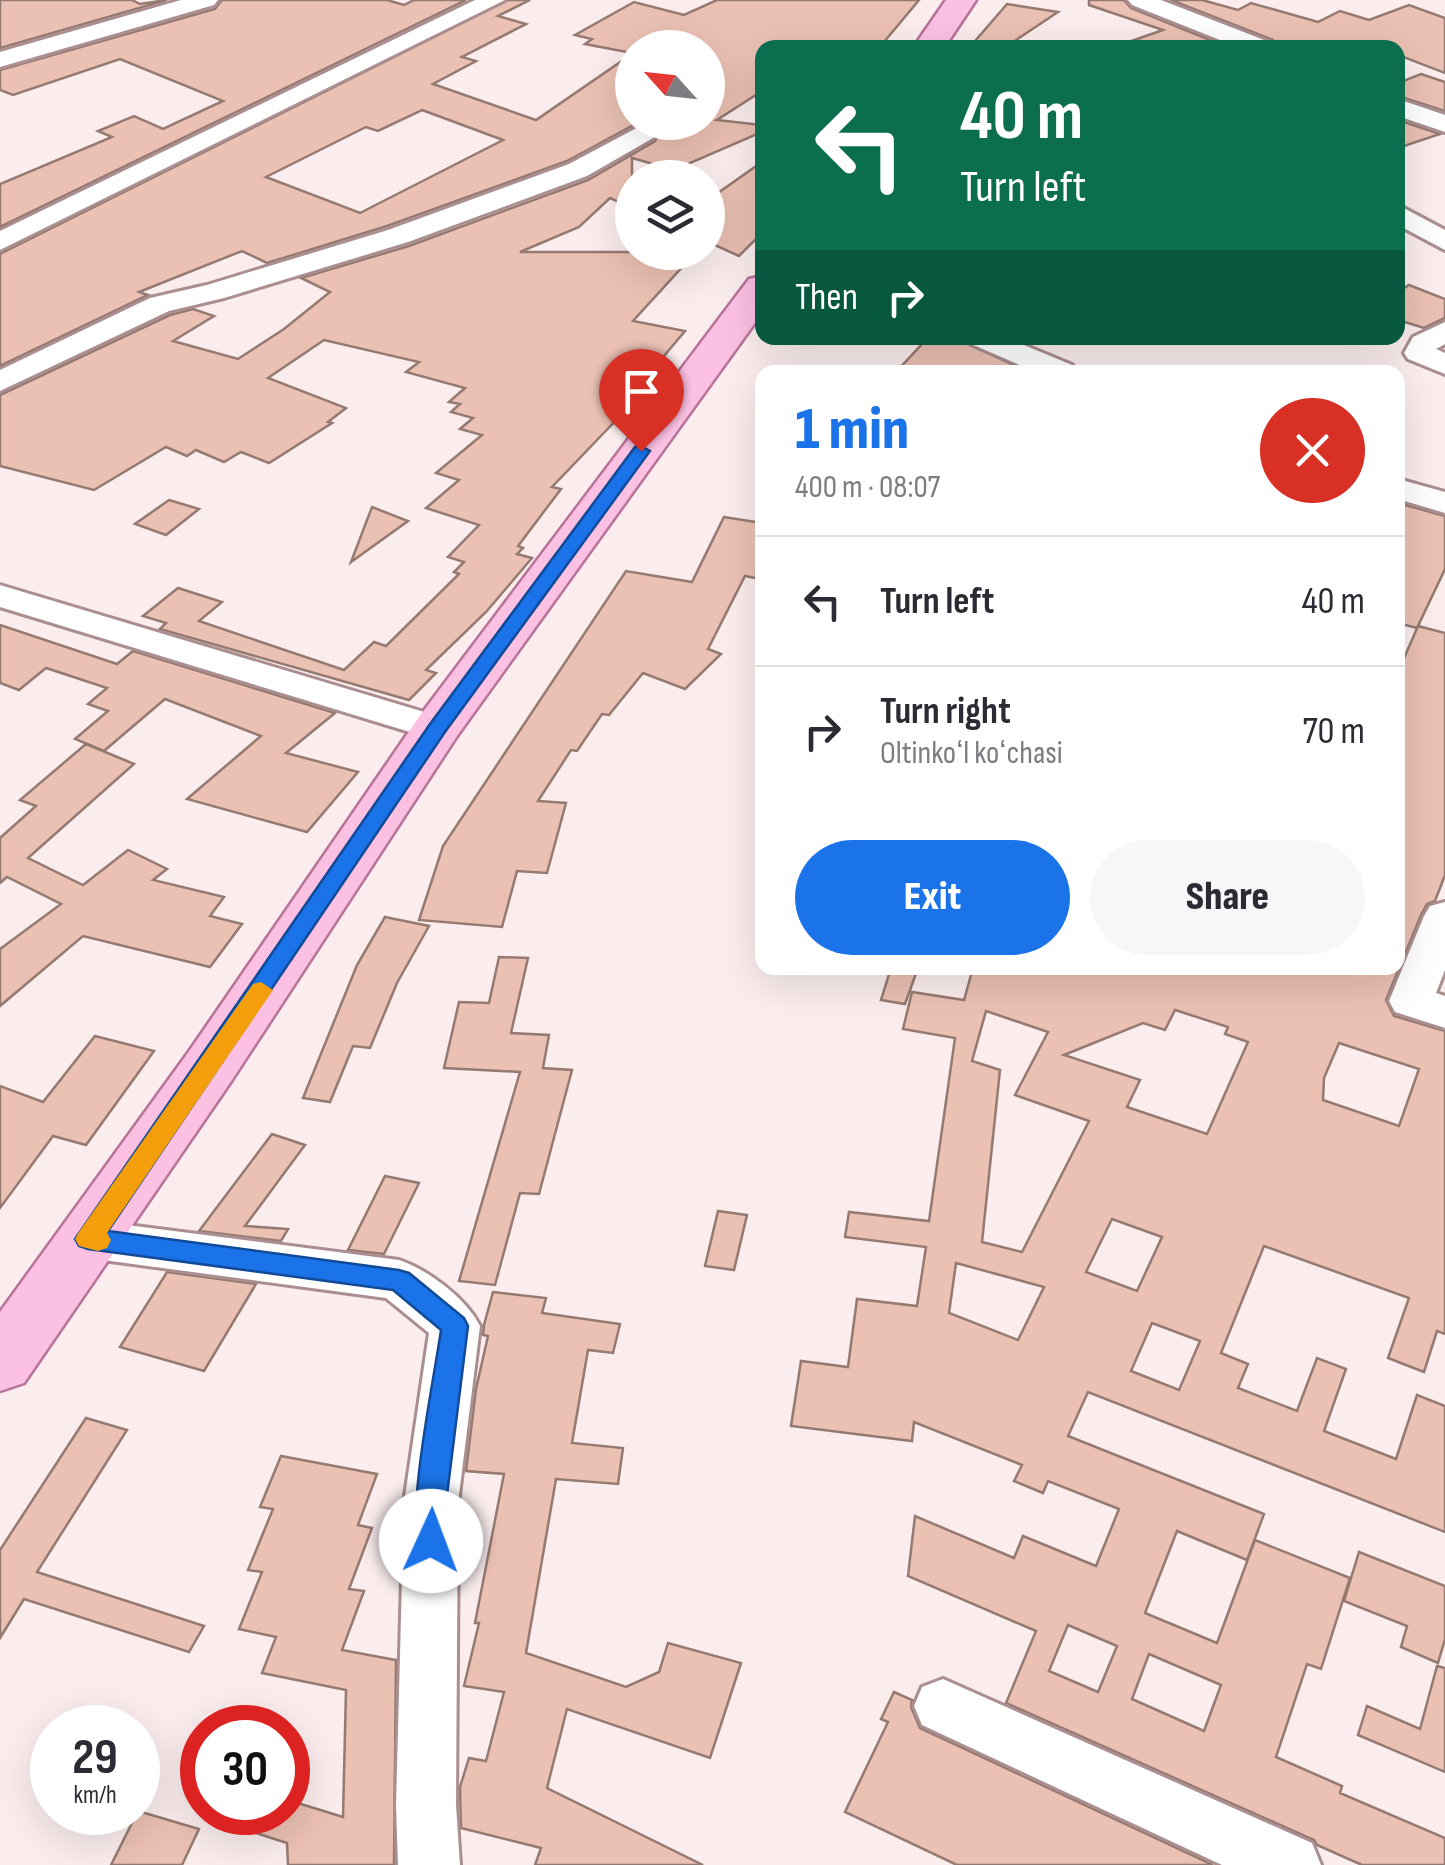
<!DOCTYPE html>
<meta charset="utf-8">
<style>
:root{--surface:#fff;--page:#f7f7f7;--text:#2b2b33;--muted:#7c7c81;--line:#e1e1e2;--accent:#1a73e8}
body{margin:0;font-family:"Sofia Sans Condensed",sans-serif;background:var(--page);color:var(--text);height:100vh;display:flex;flex-direction:column;font-size:38px;white-space:nowrap}
*{box-sizing:border-box;margin:0}
p{font-size:32px;color:var(--muted)}
.icon{flex:none;width:55px;height:55px;fill:none;stroke:currentColor;stroke-width:2;stroke-linecap:round;stroke-linejoin:round}
.map{position:relative;flex:1;overflow:hidden}
.drawer{position:absolute;left:755px;top:365px;width:650px;height:610px;display:flex;flex-direction:column;background:var(--surface);border-radius:20px;box-shadow:0 10px 40px #0002}
.drawer>*{flex:none}
.guide{position:absolute;left:755px;top:40px;width:650px;height:305px;border-radius:20px;box-shadow:0 10px 40px #0002;background:#0b6e4f;color:#fff;overflow:hidden}
.needle{width:65px;rotate:297deg}
.buttons{position:absolute;left:615px;top:30px;display:grid;gap:20px}
.buttons a{display:grid;place-items:center;width:110px;height:110px;border-radius:50%;background:var(--surface);box-shadow:0 10px 40px #0002;font-size:50px}
.speed{position:absolute;left:30px;top:1705px;display:flex;gap:20px;font-size:50px;font-weight:700;text-align:center}
.speed>*{display:grid;place-content:center;width:130px;height:130px;border-radius:50%;background:var(--surface);box-shadow:0 10px 40px #0002;line-height:1}
.speed small{font-size:25px;font-weight:400}
.speed .limit{border:15px solid #d22;background:#fff;color:#111}
.pin{position:absolute;display:grid;place-items:center;width:85px;height:85px;color:#fff;margin:-102px -42px;border-radius:50% 50% 50% 0;rotate:-45deg;box-shadow:0 0 10px #0007}
.pin .icon{rotate:45deg}
.me{position:absolute;width:110px;margin:-55px;rotate:2deg;stroke-linejoin:round;filter:drop-shadow(0 0 8px #0008)}
.turn{display:flex;align-items:center;gap:35px;height:210px;padding:0 40px;font-size:45px}
.turn .icon{width:130px;height:130px;stroke-width:2.5}
.turn b{display:block;font-size:70px;line-height:85px}
.then{display:flex;align-items:center;height:95px;padding:0 40px;background:#0003;gap:20px;font-size:38px}
.round{display:grid;place-items:center;flex:none;width:105px;height:105px;border-radius:52px;background:var(--page)}
.summary{display:flex;align-items:center;justify-content:space-between;height:170px;padding:0 40px}
h1{font-size:60px;font-weight:800;line-height:75px;color:var(--accent)}
.button{display:flex;gap:20px;margin-top:auto;padding:20px 40px}
.button a{flex:1;height:115px;border-radius:60px;background:var(--accent);color:#fff;font-size:40px;font-weight:800;line-height:115px;text-align:center}
.button a+a{background:var(--page);color:var(--text)}
ul{padding:0;list-style:none}
li{display:flex;align-items:center;gap:30px;height:130px;padding:0 40px;border-top:2px solid var(--line)}
li div{flex:1}
li b{display:block;font-size:38px}
li em{font-style:normal}
.map>svg:first-child{display:block}
.building{fill:#ebc1b3;stroke:#957a71;stroke-width:2.5;fill-rule:evenodd}
.lines{fill:none;stroke-linecap:round;stroke-linejoin:round}
.minor-casing{stroke:#ab8e90;stroke-width:6}
.major-casing{stroke:#b87399;stroke-width:5}
.minor{fill:#fff;fill-rule:evenodd}
.major{fill:#fcc0e3;fill-rule:evenodd}
.route{fill:#1a73e8;stroke:#114b97;stroke-width:2.5}
.slow{fill:#f59e0b}
</style>
<div class="map">
<svg width="1445" height="1865" viewBox="0 0 1445 1865">
<rect width="100%" height="100%" fill="#fbedee"/>
<!-- building -->
<g class="building">
<path d="M 0,0 L 132,0 L 140,4 L 167,0 L 0,48 Z"/>
<path d="M 222,0 L 387,0 L 404,5 L 414,0 L 466,0 L 0,227 L 0,184 L 112,137 L 98,131 L 134,116 L 163,129 L 223,101 L 120,59 L 13,95 L 0,90 L 0,70 L 215,9 Z"/>
<path d="M 508,0 L 530,0 L 498,16 L 526,24 L 462,57 L 476,61 L 433,84 L 536,120 L 632,54 L 632,122 L 639,122 L 567,161 L 387,226 L 267,263 L 242,251 L 139,292 L 148,295 L 0,366 L 0,254 ZM 422,110 L 503,140 L 360,213 L 266,177 L 366,127 L 378,131 Z"/>
<path d="M 717,0 L 919,0 L 879,48 L 762,48 L 762,91 L 717,120 L 762,125 L 762,132 L 674,170 L 632,158 L 632,208 L 610,198 L 579,227 L 520,252 L 696,252 L 633,321 L 685,331 L 637,388 L 645,390 L 552,487 L 561,489 L 518,546 L 523,548 L 517,554 L 532,558 L 486,612 L 426,670 L 436,673 L 409,700 L 160,629 L 166,623 L 143,616 L 178,588 L 222,602 L 199,621 L 344,670 L 374,642 L 386,646 L 459,574 L 454,572 L 464,562 L 448,557 L 479,525 L 426,508 L 459,480 L 436,473 L 482,435 L 460,429 L 473,418 L 451,412 L 460,404 L 449,402 L 465,388 L 406,372 L 419,362 L 324,340 L 268,378 L 346,408 L 328,422 L 332,423 L 269,463 L 241,452 L 224,462 L 196,450 L 187,456 L 166,447 L 94,490 L 0,466 L 0,395 L 170,315 L 193,309 L 214,316 L 173,341 L 238,359 L 284,329 L 330,292 L 301,278 L 409,246 L 588,180 L 655,141 L 660,130 L 654,122 L 708,122 L 708,48 L 632,48 L 632,53 L 585,44 L 592,39 L 575,35 L 634,2 L 684,15 Z"/>
<path d="M 1089,0 L 1124,0 L 1131,8 L 1215,42 L 1210,48 L 1123,48 L 1123,44 L 1163,30 L 1089,5 Z"/>
<path d="M 1171,0 L 1202,0 L 1238,10 L 1251,3 L 1318,22 L 1340,11 L 1369,20 L 1409,5 L 1445,18 L 1445,73 L 1398,55 L 1398,48 L 1377,48 L 1360,41 L 1344,48 L 1278,48 L 1273,40 Z"/>
<path d="M 1007,4 L 1058,12 L 1004,48 L 969,48 Z"/>
<path d="M 1421,74 L 1445,82 L 1445,111 L 1398,96 L 1398,83 Z"/>
<path d="M 1398,120 L 1440,134 L 1398,148 Z"/>
<path d="M 762,162 L 762,233 L 739,256 L 708,242 L 708,200 Z"/>
<path d="M 1409,285 L 1445,299 L 1445,318 L 1424,328 L 1398,320 L 1398,292 Z"/>
<path d="M 910,338 L 946,338 L 965,342 L 1028,372 L 970,372 L 962,367 L 955,372 L 896,372 L 922,344 Z"/>
<path d="M 169,500 L 199,509 L 166,535 L 135,524 Z"/>
<path d="M 1398,503 L 1445,516 L 1445,569 L 1417,628 L 1398,623 Z"/>
<path d="M 372,507 L 408,521 L 351,562 Z"/>
<path d="M 724,517 L 762,523 L 762,562 L 755,578 L 745,576 L 708,649 L 721,654 L 685,689 L 643,673 L 609,715 L 602,714 L 577,751 L 571,750 L 538,801 L 566,803 L 547,873 L 517,871 L 502,927 L 419,920 L 443,846 L 626,571 L 692,582 Z"/>
<path d="M 0,625 L 117,664 L 133,651 L 335,713 L 286,753 L 358,772 L 307,832 L 187,799 L 261,736 L 165,699 L 104,751 L 75,739 L 108,711 L 88,704 L 107,688 L 46,668 L 19,690 L 0,683 Z"/>
<path d="M 1418,626 L 1445,633 L 1445,875 L 1435,901 L 1427,904 L 1421,915 L 1386,1000 L 1394,1016 L 1445,1031 L 1445,1334 L 1437,1331 L 1424,1372 L 1388,1358 L 1409,1298 L 1264,1246 L 1221,1353 L 1248,1364 L 1238,1388 L 1297,1411 L 1317,1358 L 1346,1369 L 1324,1431 L 1396,1459 L 1417,1395 L 1445,1406 L 1445,1532 L 1088,1392 L 1068,1436 L 1264,1514 L 1247,1560 L 1177,1531 L 1145,1613 L 1217,1643 L 1255,1540 L 1350,1578 L 1321,1669 L 1307,1664 L 1276,1757 L 1342,1786 L 1340,1793 L 1445,1838 L 1445,1865 L 1362,1865 L 1317,1845 L 1314,1840 L 1006,1703 L 1036,1631 L 908,1576 L 915,1516 L 1014,1558 L 1023,1536 L 1096,1566 L 1119,1509 L 1048,1481 L 1043,1493 L 1014,1481 L 1022,1465 L 914,1422 L 912,1441 L 791,1426 L 801,1361 L 848,1367 L 857,1299 L 917,1306 L 926,1247 L 845,1237 L 849,1212 L 929,1221 L 955,1038 L 903,1029 L 912,992 L 964,1000 L 973,968 L 1398,968 L 1398,672 ZM 1175,1010 L 1228,1027 L 1225,1034 L 1248,1042 L 1207,1134 L 1127,1107 L 1140,1080 L 1064,1055 L 1143,1023 L 1165,1030 ZM 986,1011 L 1048,1032 L 1015,1095 L 1089,1121 L 1022,1252 L 982,1242 L 1000,1070 L 972,1061 ZM 1339,1043 L 1419,1069 L 1399,1126 L 1323,1100 L 1324,1078 ZM 1112,1219 L 1162,1237 L 1137,1291 L 1086,1272 ZM 956,1263 L 1044,1287 L 1018,1340 L 949,1313 ZM 1152,1323 L 1200,1341 L 1179,1390 L 1131,1371 ZM 1068,1625 L 1117,1646 L 1098,1692 L 1049,1671 ZM 1149,1654 L 1221,1685 L 1204,1731 L 1132,1699 Z"/>
<path d="M 86,744 L 134,764 L 28,858 L 83,885 L 128,850 L 167,869 L 153,880 L 224,897 L 210,916 L 242,924 L 210,967 L 83,936 L 0,1006 L 0,949 L 61,904 L 7,877 L 0,883 L 0,838 L 36,806 L 20,800 Z"/>
<path d="M 385,917 L 429,926 L 397,983 L 370,1048 L 353,1046 L 330,1102 L 303,1098 L 357,965 Z"/>
<path d="M 499,957 L 528,958 L 511,1033 L 549,1035 L 543,1068 L 572,1070 L 539,1194 L 520,1193 L 495,1285 L 459,1281 L 520,1072 L 444,1068 L 459,1002 L 489,1003 Z"/>
<path d="M 891,968 L 918,968 L 905,1004 L 881,1000 Z"/>
<path d="M 95,1036 L 154,1051 L 86,1145 L 53,1136 L 0,1208 L 0,1086 L 43,1102 Z"/>
<path d="M 272,1134 L 305,1145 L 245,1226 L 288,1229 L 281,1241 L 199,1231 Z"/>
<path d="M 385,1176 L 419,1183 L 384,1254 L 348,1250 Z"/>
<path d="M 718,1211 L 747,1215 L 734,1270 L 705,1266 Z"/>
<path d="M 167,1272 L 256,1284 L 204,1371 L 120,1347 Z"/>
<path d="M 493,1292 L 546,1298 L 542,1313 L 620,1324 L 613,1353 L 588,1350 L 572,1443 L 623,1448 L 618,1484 L 556,1479 L 526,1653 L 626,1687 L 659,1672 L 668,1643 L 741,1663 L 710,1758 L 567,1709 L 547,1788 L 703,1865 L 535,1865 L 541,1848 L 461,1828 L 460,1787 L 469,1758 L 486,1761 L 504,1692 L 464,1686 L 479,1623 L 475,1623 L 504,1474 L 466,1471 L 476,1389 L 488,1336 L 483,1335 L 484,1325 Z"/>
<path d="M 86,1418 L 127,1430 L 37,1572 L 204,1626 L 189,1652 L 24,1599 L 0,1638 L 0,1550 Z"/>
<path d="M 281,1456 L 377,1474 L 358,1525 L 372,1528 L 349,1589 L 364,1591 L 342,1650 L 396,1660 L 394,1865 L 288,1865 L 287,1843 L 209,1818 L 210,1812 L 288,1812 L 288,1800 L 343,1817 L 346,1690 L 262,1673 L 276,1637 L 239,1629 L 262,1572 L 248,1570 L 273,1509 L 260,1507 Z"/>
<path d="M 1359,1552 L 1445,1586 L 1445,1639 L 1438,1663 L 1401,1647 L 1407,1626 L 1344,1601 Z"/>
<path d="M 1437,1666 L 1445,1668 L 1445,1772 L 1358,1735 L 1367,1706 L 1420,1729 Z"/>
<path d="M 894,1692 L 912,1700 L 911,1707 L 920,1728 L 1213,1865 L 957,1865 L 845,1812 L 888,1722 L 881,1719 Z"/>
<path d="M 138,1811 L 199,1829 L 182,1865 L 111,1865 Z"/>
</g>
<g class="lines">
<defs>
<g id="minor">
<path d="M 181,0 L 218,0 L 214,5 L 0,67 L 0,52 Z"/>
<path d="M 475,0 L 505,0 L 0,250 L 0,231 Z"/>
<path d="M 1128,0 L 1161,0 L 1272,43 L 1275,48 L 1240,48 L 1132,5 Z"/>
<path d="M 1398,99 L 1445,115 L 1445,132 L 1398,116 Z"/>
<path d="M 644,124 L 653,126 L 657,132 L 653,138 L 587,176 L 408,242 L 224,298 L 169,311 L 0,391 L 0,370 L 150,298 L 207,285 L 388,230 L 569,164 Z"/>
<path d="M 1398,205 L 1445,230 L 1445,250 L 1398,225 Z"/>
<path d="M 1445,322 L 1445,344 L 1436,349 L 1445,353 L 1445,374 L 1408,359 L 1404,353 L 1413,337 Z"/>
<path d="M 967,338 L 1007,338 L 1072,365 L 1076,372 L 1036,372 L 971,344 Z"/>
<path d="M 1398,479 L 1445,492 L 1445,513 L 1398,499 Z"/>
<path d="M 0,585 L 451,720 L 456,728 L 451,736 L 437,740 L 423,736 L 0,607 Z"/>
<path d="M 1445,902 L 1445,970 L 1436,993 L 1445,996 L 1445,1028 L 1395,1012 L 1389,1001 L 1424,916 L 1430,906 Z"/>
<path d="M 88,1220 L 399,1260 C 428,1270 466,1298 480,1326 L 458,1503 L 456,1805 L 460,1865 L 398,1865 L 396,1805 L 404,1503 L 429,1333 L 386,1298 L 88,1258 L 71,1253 L 64,1239 L 71,1225 Z"/>
<path d="M 943,1679 L 1312,1843 L 1321,1865 L 1222,1865 L 922,1725 L 914,1706 L 922,1687 Z"/>
</g>
<g id="major">
<path d="M 946,0 L 976,0 L 944,48 L 913,48 Z"/>
<path d="M 762,276 L 762,313 L 457,736 L 232,1080 L 24,1383 L 0,1391 L 0,1312 L 190,1050 L 419,717 L 749,279 Z"/>
</g>
</defs>
<!-- minor casing -->
<use href="#minor" class="minor-casing"/>
<!-- major casing -->
<use href="#major" class="major-casing"/>
<!-- minor -->
<use href="#minor" class="minor"/>
<!-- major -->
<use href="#major" class="major"/>
</g>
<!-- route -->
<path class="route" d="M 641,446 L 650,451 L 445,732 L 108,1231 L 399,1270 L 409,1273 L 464,1318 L 468,1326 L 446,1503 L 445,1541 L 441,1550 L 431,1554 L 420,1550 C 405,1516 435,1374 441,1330 L 393,1290 L 88,1249 L 79,1246 L 75,1239 L 430,724 L 635,447 Z"/>
<!-- slow -->
<path class="slow" d="M 261,982 L 273,990 L 107,1233 L 111,1240 L 107,1248 L 98,1251 L 79,1246 L 75,1239 L 79,1232 L 253,984 Z"/>
</svg>
<div class="buttons">
<a><svg class="needle" viewBox="-14 -14 28 28"><path d="M0-13l5 13h-10z" fill="#e53935"/><path d="M0 13l5-13h-10z" fill="#7c7c81"/></svg></a>
<a><svg class="icon" aria-label="layers" viewBox="0 0 24 24"><path d="M12 4l9 5-9 5-9-5zM3 14l9 5 9-5"/></svg></a>
</div>
<div class="speed"><div>29<small>km/h</small></div><div class="limit">30</div></div>
<div class="pin" style="left:641px;top:451px;background:#d93025"><svg class="icon" aria-label="arrive" viewBox="0 0 24 24"><path d="M6 21V4h12l-3 4 3 4H6"/></svg></div>
<svg class="me" style="left:431px;top:1541px" viewBox="-20 -20 40 40"><circle r="19" fill="#fff"/><path d="M0-13L10 11 0 6-10 11z" fill="#1a73e8"/></svg>
<div class="guide">
<div class="turn"><svg class="icon" aria-label="left" viewBox="0 0 24 24"><path d="M17 20v-9H6M10 6l-5 5 5 5"/></svg><div><b>40 m</b>Turn left</div></div>
<div class="then">Then<svg class="icon" aria-label="right" viewBox="0 0 24 24"><path d="M7 20v-9h11M14 6l5 5-5 5"/></svg></div>
</div>
<section class="drawer">
<div class="summary"><div><h1>1 min</h1><p>400 m · 08:07</p></div><a class="round" style="background:#d93025;color:#fff"><svg class="icon" aria-label="close" viewBox="0 0 24 24"><path d="M6 6l12 12M18 6L6 18"/></svg></a></div>
<ul>
<li><svg class="icon" aria-label="left" viewBox="0 0 24 24"><path d="M17 20v-9H6M10 6l-5 5 5 5"/></svg><div><b>Turn left</b></div><em>40 m</em></li>
<li><svg class="icon" aria-label="right" viewBox="0 0 24 24"><path d="M7 20v-9h11M14 6l5 5-5 5"/></svg><div><b>Turn right</b><p>Oltinkoʻl koʻchasi</p></div><em>70 m</em></li>
</ul>
<div class="button"><a>Exit</a><a>Share</a></div>
</section>
</div>
